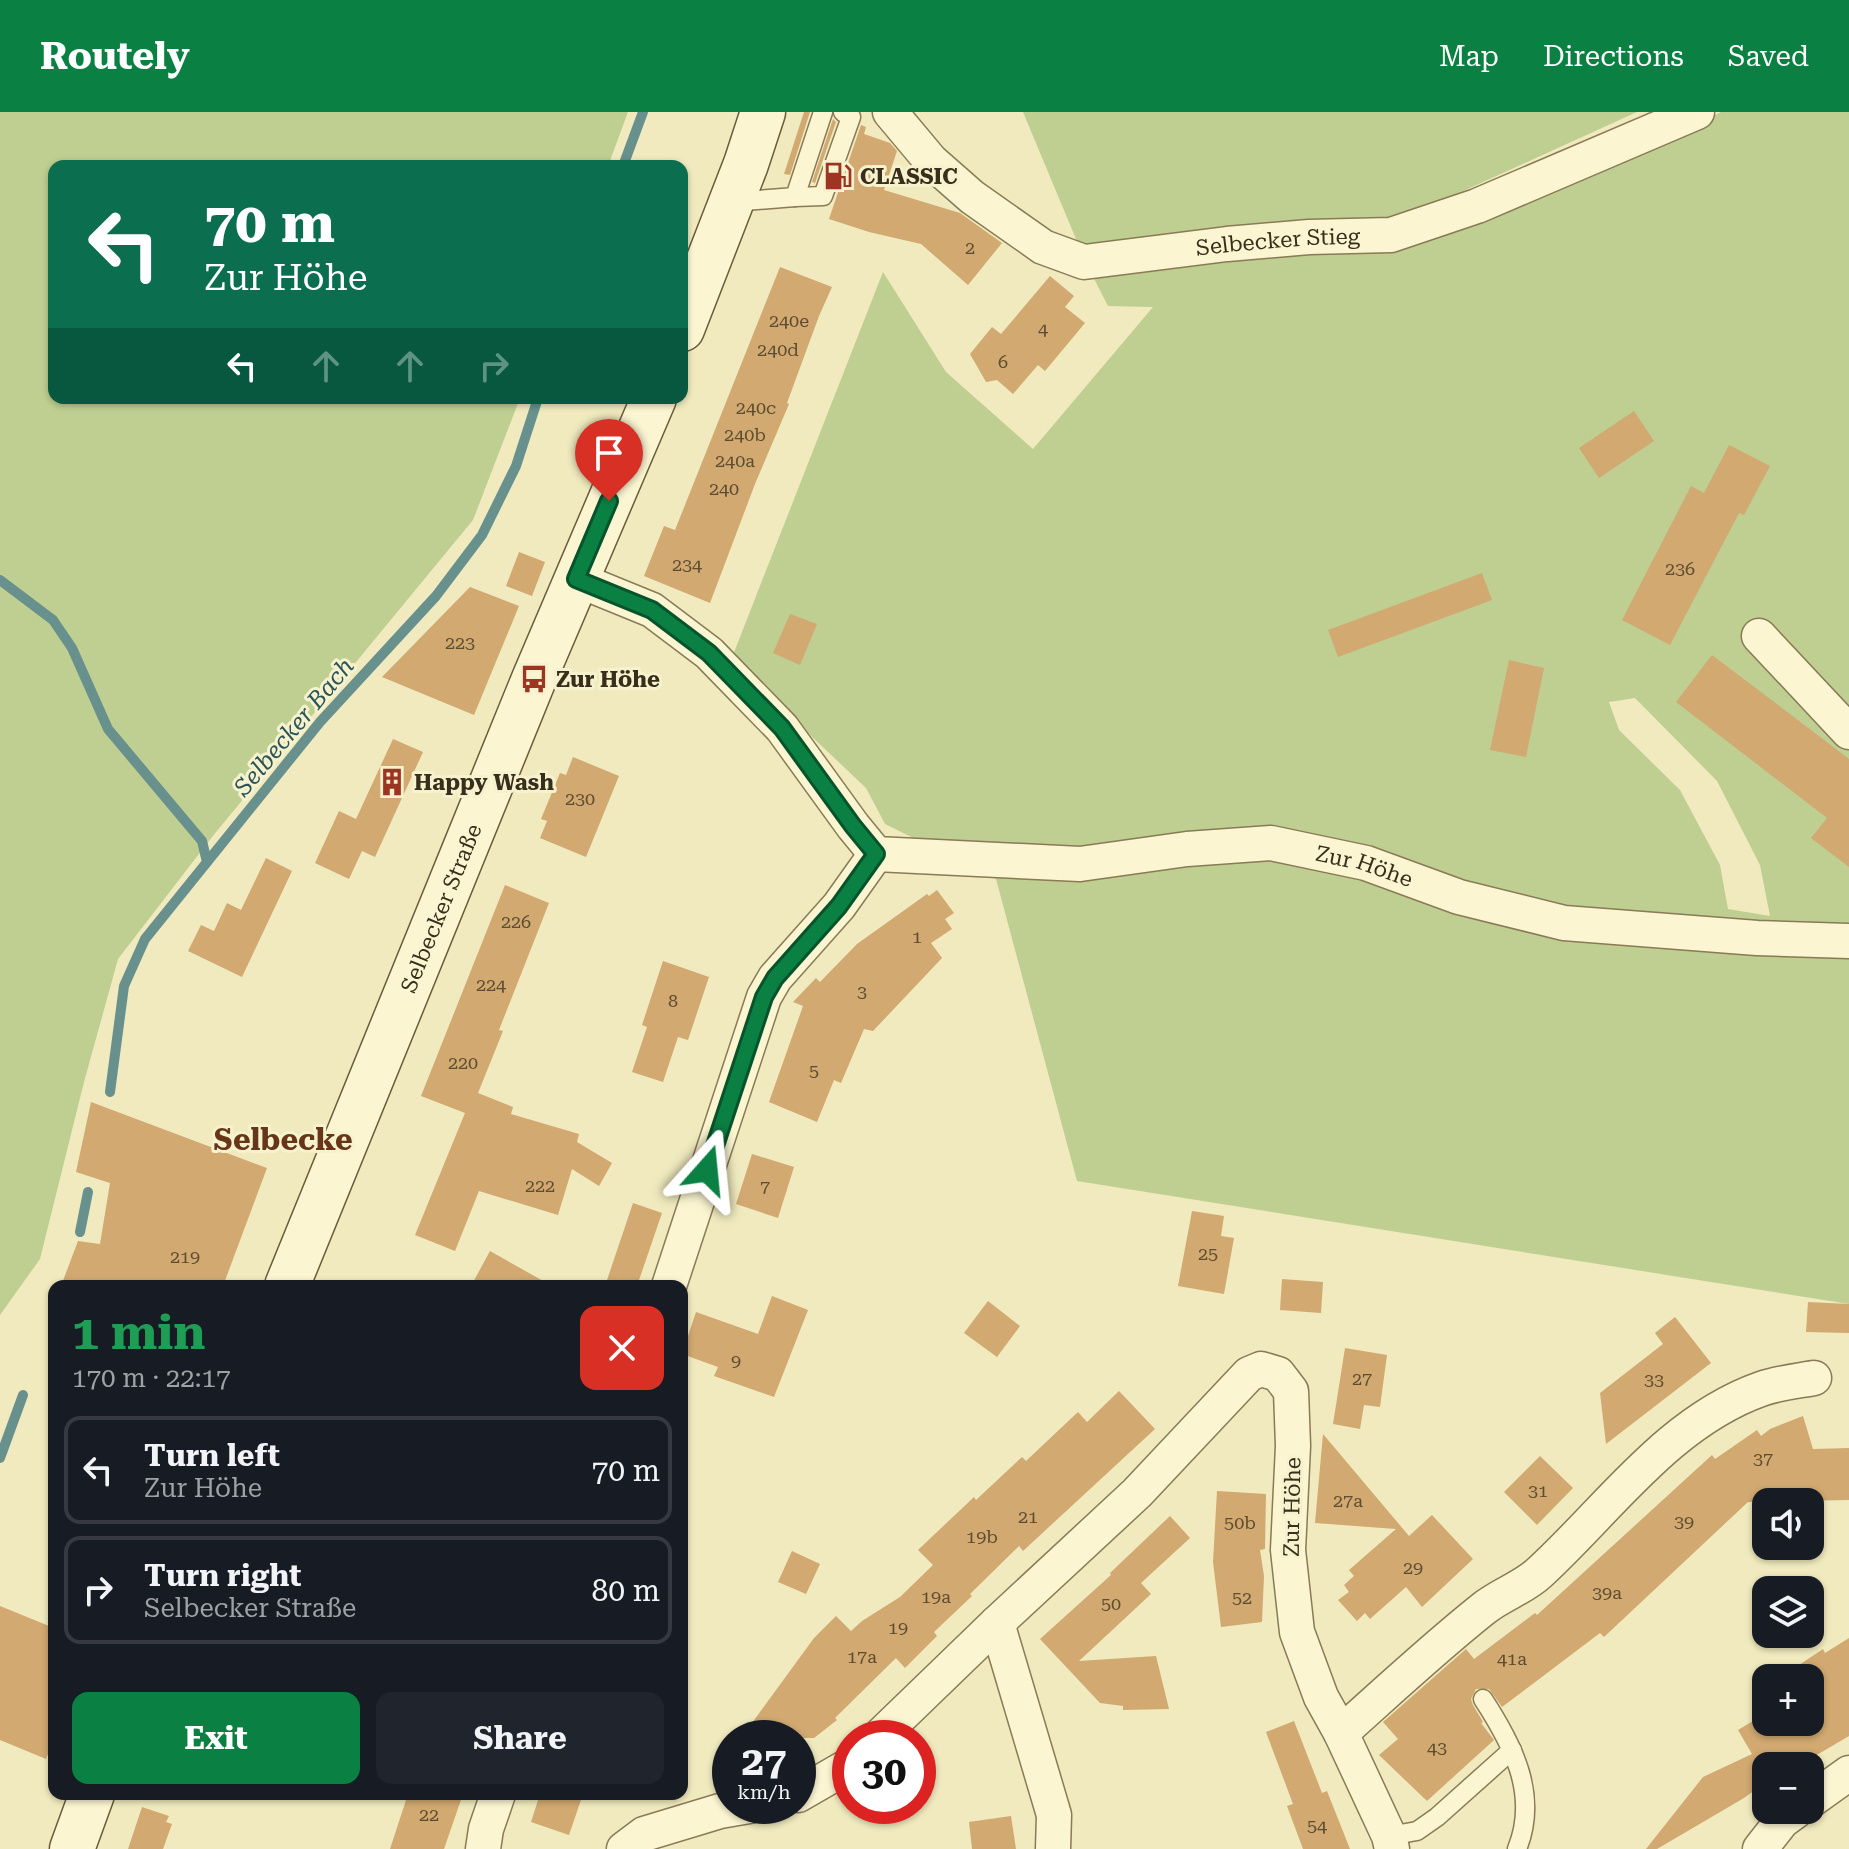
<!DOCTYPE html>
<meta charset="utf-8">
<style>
:root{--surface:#171b24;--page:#20242c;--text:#f1f3f6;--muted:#9ea1a6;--line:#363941;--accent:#0b8043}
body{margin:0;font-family:"Roboto Serif",serif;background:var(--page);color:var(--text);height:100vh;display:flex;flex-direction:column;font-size:30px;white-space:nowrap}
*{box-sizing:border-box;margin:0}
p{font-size:26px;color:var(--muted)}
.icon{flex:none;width:44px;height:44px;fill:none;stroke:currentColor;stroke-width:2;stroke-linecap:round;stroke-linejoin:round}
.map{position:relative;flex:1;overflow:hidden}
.side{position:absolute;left:48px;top:1168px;width:640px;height:520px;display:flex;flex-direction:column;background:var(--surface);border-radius:16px;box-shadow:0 2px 6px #0004}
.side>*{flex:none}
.banner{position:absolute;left:48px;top:48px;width:640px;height:244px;border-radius:16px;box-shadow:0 2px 6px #0004;background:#0b6e4f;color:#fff;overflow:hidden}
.buttons{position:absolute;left:1752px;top:1376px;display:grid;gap:16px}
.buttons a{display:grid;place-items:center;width:72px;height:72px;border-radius:16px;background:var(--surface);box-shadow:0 2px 6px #0004;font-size:40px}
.speed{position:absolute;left:712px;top:1608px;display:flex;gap:16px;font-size:40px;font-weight:700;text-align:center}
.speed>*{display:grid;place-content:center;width:104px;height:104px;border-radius:50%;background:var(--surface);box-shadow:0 2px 6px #0004;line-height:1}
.speed small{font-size:20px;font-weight:400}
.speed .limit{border:12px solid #d22;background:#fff;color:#111}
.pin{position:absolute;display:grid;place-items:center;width:68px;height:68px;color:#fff;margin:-82px -34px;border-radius:50% 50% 50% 0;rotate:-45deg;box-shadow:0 0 8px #0007}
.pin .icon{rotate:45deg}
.me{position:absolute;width:88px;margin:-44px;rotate:18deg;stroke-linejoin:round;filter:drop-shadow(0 0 6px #0008)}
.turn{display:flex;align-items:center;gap:28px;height:168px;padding:0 24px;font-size:36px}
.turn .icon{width:104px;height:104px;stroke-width:2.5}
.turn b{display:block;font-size:56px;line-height:68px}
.lanes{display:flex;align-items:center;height:76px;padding:0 24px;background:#0003;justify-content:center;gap:40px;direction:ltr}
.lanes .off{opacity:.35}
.round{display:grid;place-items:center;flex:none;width:84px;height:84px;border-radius:16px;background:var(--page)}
.overview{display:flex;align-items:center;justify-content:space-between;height:136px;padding:0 24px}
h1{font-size:48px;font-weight:700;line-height:60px;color:#1e9e55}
.cta{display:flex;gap:16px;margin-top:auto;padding:16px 24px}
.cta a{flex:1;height:92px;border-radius:16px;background:var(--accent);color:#fff;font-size:32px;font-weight:700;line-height:92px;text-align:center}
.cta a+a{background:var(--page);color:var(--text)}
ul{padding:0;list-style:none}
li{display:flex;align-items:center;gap:24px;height:108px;margin:0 16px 12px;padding:0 8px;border:4px solid var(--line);border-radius:16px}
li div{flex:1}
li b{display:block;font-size:30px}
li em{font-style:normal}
header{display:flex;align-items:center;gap:48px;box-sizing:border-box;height:112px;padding:0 40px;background:var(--accent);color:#fff}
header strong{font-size:38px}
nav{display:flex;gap:44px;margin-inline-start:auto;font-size:28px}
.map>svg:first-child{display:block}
.green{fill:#becf91;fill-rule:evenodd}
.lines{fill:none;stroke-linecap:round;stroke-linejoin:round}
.stream{stroke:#68908d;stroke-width:10}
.building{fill:#d1a971}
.service-casing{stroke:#8a7a56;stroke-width:21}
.minor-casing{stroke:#8a7a56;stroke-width:37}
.secondary-casing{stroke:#6b5b39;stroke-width:47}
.service{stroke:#fbf5d1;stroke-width:18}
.minor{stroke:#fbf5d1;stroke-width:34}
.secondary{stroke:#fbf5d1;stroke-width:44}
.route-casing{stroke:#07532c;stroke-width:20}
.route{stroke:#0b8043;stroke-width:14}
.labels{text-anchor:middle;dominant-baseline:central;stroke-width:6;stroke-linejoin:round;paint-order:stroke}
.number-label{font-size:18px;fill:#5e4d30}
.poi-label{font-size:22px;font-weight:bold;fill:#382e1b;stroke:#f7f2ce;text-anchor:start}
.street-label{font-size:22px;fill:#382e1b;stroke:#f7f2ce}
.water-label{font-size:24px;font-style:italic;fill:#295459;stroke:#f7f2ce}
.district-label{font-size:30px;font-weight:bold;fill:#673618;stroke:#f7f2ce}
</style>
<header>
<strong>Routely</strong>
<nav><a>Map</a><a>Directions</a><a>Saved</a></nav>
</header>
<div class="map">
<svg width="1849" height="1737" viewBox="0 0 1849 1737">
<rect width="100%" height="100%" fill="#f0eabe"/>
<!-- green -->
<g class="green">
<path d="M 0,0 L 628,0 L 608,54 L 54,54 L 54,286 L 520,286 L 473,408 L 212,725 L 118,847 L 84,970 L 40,1147 L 0,1203 Z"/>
<path d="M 1023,0 L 1637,0 L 1393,111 L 1081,139 Z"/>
<path d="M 1721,0 L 1849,0 L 1849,1192 L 1077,1069 L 996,767 L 885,712 L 866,676 L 731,548 L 883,160 L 946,260 L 1033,337 L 1153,195 L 1108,194 L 1089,157 L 1387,136 L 1693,14 ZM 1635,586 L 1717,669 L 1760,753 L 1770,804 L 1728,797 L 1720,753 L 1680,678 L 1619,618 L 1609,590 Z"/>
</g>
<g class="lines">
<!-- stream -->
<g class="stream">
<path d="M 623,54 L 643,0"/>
<path d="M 0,468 L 53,508 L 72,536 L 108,617 L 202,729 L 207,750"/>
<path d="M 110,980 L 124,874 L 145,827 L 320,610 L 436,484 L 482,423 L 516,354 L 538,286"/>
<path d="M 80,1120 L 88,1080"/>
<path d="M 0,1346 L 23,1283"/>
</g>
</g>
<!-- building -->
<g class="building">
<path d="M 804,0 L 810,0 L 790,63 L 784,62 Z"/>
<path d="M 833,7 L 836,10 L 815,71 L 812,70 Z"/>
<path d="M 861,13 L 866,15 L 864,22 L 890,31 L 897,39 L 884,78 L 960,101 L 1002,131 L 968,173 L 921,132 L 869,120 L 829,107 Z"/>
<path d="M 780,155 L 832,175 L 819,204 L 787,291 L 789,292 L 755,372 L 710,491 L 644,464 L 664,414 L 675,418 Z"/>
<path d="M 1050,164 L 1074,184 L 1065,195 L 1085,211 L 1045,259 L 1038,253 L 1013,282 L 997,268 L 986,270 L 970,242 L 992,215 L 1001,222 Z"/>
<path d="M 1634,299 L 1654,329 L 1599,366 L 1579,336 Z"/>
<path d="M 1729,333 L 1770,354 L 1744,403 L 1739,401 L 1670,533 L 1622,508 L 1691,374 L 1704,381 Z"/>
<path d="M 519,440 L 545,450 L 532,484 L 506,474 Z"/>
<path d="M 1482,461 L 1492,488 L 1338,545 L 1328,518 Z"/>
<path d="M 470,475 L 519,494 L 474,603 L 382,565 Z"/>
<path d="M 790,502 L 817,512 L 800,553 L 773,541 Z"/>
<path d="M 1712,543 L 1849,647 L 1849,755 L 1811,726 L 1827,706 L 1676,590 Z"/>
<path d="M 1509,548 L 1544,556 L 1526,645 L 1490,638 Z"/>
<path d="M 393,627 L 423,640 L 375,745 L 362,739 L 349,767 L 315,751 L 339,699 L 356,707 Z"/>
<path d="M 573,645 L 619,664 L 586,745 L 540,726 L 547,709 L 541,707 L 560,661 L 566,663 Z"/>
<path d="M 266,746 L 292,759 L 242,865 L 188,839 L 201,813 L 214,819 L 227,791 L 241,798 Z"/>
<path d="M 505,773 L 549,791 L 499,918 L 503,919 L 478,981 L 513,995 L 511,1002 L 579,1022 L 577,1030 L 612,1051 L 599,1074 L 572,1057 L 558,1103 L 479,1079 L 455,1139 L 415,1123 L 465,1001 L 421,984 Z"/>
<path d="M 937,778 L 954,801 L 945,807 L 952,817 L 931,831 L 942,846 L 873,919 L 864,917 L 841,971 L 834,968 L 817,1010 L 769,990 L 803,894 L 793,890 L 816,866 L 820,870 L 857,832 L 927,782 L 929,784 Z"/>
<path d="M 663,849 L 709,865 L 688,928 L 678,925 L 663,970 L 632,960 L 647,915 L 642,913 Z"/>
<path d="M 91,990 L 267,1056 L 223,1174 L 61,1174 L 78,1129 L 100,1132 L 110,1071 L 76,1060 Z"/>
<path d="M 752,1042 L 794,1055 L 778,1106 L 736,1092 Z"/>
<path d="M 633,1091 L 662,1101 L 637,1174 L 605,1174 Z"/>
<path d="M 1192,1099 L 1224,1104 L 1221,1124 L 1234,1126 L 1224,1182 L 1178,1174 Z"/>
<path d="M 490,1139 L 552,1174 L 471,1174 Z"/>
<path d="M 1282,1167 L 1323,1170 L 1321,1201 L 1280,1198 Z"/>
<path d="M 772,1184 L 808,1198 L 774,1285 L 714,1264 L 718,1255 L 682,1242 L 696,1200 L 758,1222 Z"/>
<path d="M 988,1189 L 1020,1214 L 997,1245 L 964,1221 Z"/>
<path d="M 1808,1190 L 1849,1192 L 1849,1221 L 1806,1220 Z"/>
<path d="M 1675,1205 L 1711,1251 L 1606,1332 L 1600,1281 L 1663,1232 L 1655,1221 Z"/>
<path d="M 1345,1236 L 1387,1243 L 1380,1295 L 1364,1293 L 1360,1317 L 1333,1312 Z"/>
<path d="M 1119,1279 L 1155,1317 L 1023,1439 L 1019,1434 L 970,1482 L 972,1484 L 934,1520 L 937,1524 L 905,1556 L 896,1546 L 835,1606 L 837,1608 L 814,1626 L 741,1626 L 814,1526 L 836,1504 L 851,1519 L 862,1509 L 900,1485 L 933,1453 L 918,1438 L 974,1385 L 976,1388 L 1022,1345 L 1026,1349 L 1078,1300 L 1087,1310 Z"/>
<path d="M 1803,1304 L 1813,1337 L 1849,1336 L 1849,1388 L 1748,1390 L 1604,1525 L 1600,1521 L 1502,1595 L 1489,1577 L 1476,1577 L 1471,1587 L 1473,1593 L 1483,1610 L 1481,1611 L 1494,1628 L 1427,1689 L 1379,1643 L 1398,1627 L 1383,1610 L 1466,1537 L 1474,1547 L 1535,1501 L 1537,1503 L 1712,1343 L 1715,1347 L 1757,1318 L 1761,1324 L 1770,1317 Z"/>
<path d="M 1323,1322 L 1409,1424 L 1432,1403 L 1473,1447 L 1422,1495 L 1406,1475 L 1370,1507 L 1365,1501 L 1357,1509 L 1338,1488 L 1349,1480 L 1344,1473 L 1354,1464 L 1349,1458 L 1396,1417 L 1315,1411 Z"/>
<path d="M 1540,1344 L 1573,1376 L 1537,1413 L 1504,1380 Z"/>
<path d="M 1217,1379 L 1266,1382 L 1265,1437 L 1260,1438 L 1264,1464 L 1262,1510 L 1221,1515 L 1213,1450 Z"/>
<path d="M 1170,1404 L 1190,1426 L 1141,1471 L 1151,1482 L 1079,1549 L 1156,1544 L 1169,1597 L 1123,1598 L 1123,1594 L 1100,1591 L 1040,1527 L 1111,1463 L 1110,1461 Z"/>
<path d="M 792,1439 L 820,1452 L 806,1482 L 778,1470 Z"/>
<path d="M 0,1494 L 54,1516 L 54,1627 L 46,1647 L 0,1628 Z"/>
<path d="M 1849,1526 L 1849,1624 L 1798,1654 L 1766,1654 L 1766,1670 L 1744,1686 L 1657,1737 L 1646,1737 L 1703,1665 L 1752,1642 L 1738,1618 L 1766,1601 L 1766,1610 L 1810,1610 L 1812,1574 L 1810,1566 L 1807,1566 L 1799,1553 L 1823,1537 L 1825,1541 Z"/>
<path d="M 1294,1609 L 1322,1681 L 1327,1679 L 1350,1737 L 1303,1737 L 1287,1694 L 1293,1692 L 1266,1620 Z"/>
<path d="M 408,1682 L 463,1682 L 444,1737 L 390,1737 Z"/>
<path d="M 540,1682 L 583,1682 L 569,1723 L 531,1710 Z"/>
<path d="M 142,1695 L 169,1704 L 166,1710 L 172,1712 L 163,1737 L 128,1737 Z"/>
<path d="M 1011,1704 L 1016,1737 L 972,1737 L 969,1710 Z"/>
</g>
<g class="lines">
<defs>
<g id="service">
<path d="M 795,85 L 823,84 L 851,5 L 843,0"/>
<path d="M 732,90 L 795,85 L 823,0"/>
<path d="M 1483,1587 C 1513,1633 1539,1683 1517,1737"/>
<path d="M 1389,1724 L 1417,1719 L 1437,1705 L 1512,1638"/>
</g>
<g id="minor">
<path id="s1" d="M 890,0 L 931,49 L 972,85 L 1043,135 L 1084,150 L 1227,132 L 1309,125 L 1391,123 L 1477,94 L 1697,0"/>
<path id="s2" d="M 576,467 L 652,498 L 709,541 L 782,616 L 853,714 L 876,742 L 1080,752 L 1187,737 L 1271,731 L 1366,751 L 1459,785 L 1564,811 L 1757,826 L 1849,829"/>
<path d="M 1759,524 L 1849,620"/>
<path d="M 669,1174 L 764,885 L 775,866 L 839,794 L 876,742"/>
<path d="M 997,1511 L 1054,1703 L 1053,1737"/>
<path d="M 1341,1621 C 1388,1579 1434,1536 1483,1497 C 1500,1483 1523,1476 1539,1461 C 1608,1398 1668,1310 1761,1277 C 1778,1271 1797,1269 1814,1266"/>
<path d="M 878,1626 L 997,1511 L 1137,1381 L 1249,1262 L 1261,1257 L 1278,1262 L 1291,1279 L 1293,1334 L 1288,1438 L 1297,1520 L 1321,1585 L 1341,1621 L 1389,1724 L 1392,1737"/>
<path d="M 798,1683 L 850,1653"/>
<path d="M 1810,1689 L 1849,1661"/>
<path d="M 483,1737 L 486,1717 L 498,1682"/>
<path d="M 624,1737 L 644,1722 L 720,1699 L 749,1694"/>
<path d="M 1760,1737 L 1782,1709 L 1797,1698"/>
</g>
<g id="secondary">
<path d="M 682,217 L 746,52 L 763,0"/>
<path id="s3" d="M 287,1174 L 534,567 L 654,286"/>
<path d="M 72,1737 L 92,1682"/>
</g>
</defs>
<!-- service casing -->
<use href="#service" class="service-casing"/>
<!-- minor casing -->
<use href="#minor" class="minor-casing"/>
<!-- secondary casing -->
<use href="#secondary" class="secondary-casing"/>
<!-- service -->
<use href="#service" class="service"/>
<!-- minor -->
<use href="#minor" class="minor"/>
<!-- secondary -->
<use href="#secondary" class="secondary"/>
</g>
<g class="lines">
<defs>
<path id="route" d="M 609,389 L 576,467 L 652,498 L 709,541 L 782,616 L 853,714 L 876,742 L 839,794 L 775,866 L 764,885 L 707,1058"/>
</defs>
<!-- route casing -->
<use href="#route" class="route-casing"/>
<!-- route -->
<use href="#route" class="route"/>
</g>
<!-- icons -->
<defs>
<symbol id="fuel-bare" viewBox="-9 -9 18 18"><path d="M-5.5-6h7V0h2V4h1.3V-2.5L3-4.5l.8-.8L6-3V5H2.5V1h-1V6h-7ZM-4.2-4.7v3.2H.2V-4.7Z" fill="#9c3522" stroke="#f7f2ce" stroke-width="2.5" paint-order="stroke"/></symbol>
<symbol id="bus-bare" viewBox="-9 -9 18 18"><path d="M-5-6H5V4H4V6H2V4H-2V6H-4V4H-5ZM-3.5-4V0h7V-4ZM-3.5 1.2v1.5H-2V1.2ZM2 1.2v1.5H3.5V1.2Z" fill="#9c3522" stroke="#f7f2ce" stroke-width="2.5" paint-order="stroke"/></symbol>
<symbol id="building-bare" viewBox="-9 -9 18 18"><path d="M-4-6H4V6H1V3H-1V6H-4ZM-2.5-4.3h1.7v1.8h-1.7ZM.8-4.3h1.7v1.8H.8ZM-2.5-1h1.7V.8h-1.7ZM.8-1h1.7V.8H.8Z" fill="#9c3522" stroke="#f7f2ce" stroke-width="2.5" paint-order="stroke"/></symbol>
</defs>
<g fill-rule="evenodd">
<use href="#fuel-bare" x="818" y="44" width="40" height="40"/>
<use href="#bus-bare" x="514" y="547" width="40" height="40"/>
<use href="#building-bare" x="372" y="650" width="40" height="40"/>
</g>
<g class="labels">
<!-- number labels -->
<g class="number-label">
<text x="970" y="135">2</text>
<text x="789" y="208">240e</text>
<text x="1043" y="216">4</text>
<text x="778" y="237">240d</text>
<text x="1003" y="249">6</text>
<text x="756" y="295">240c</text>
<text x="745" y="322">240b</text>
<text x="735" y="348">240a</text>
<text x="724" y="376">240</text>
<text x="687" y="452">234</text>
<text x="1680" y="456">236</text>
<text x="460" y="530">223</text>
<text x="580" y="686">230</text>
<text x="516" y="809">226</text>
<text x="917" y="824">1</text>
<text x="491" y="872">224</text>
<text x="862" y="879">3</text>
<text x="673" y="888">8</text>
<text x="463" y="950">220</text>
<text x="814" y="958">5</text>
<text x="540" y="1073">222</text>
<text x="765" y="1074">7</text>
<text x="1208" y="1141">25</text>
<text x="185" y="1144">219</text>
<text x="736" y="1248">9</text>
<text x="1362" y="1266">27</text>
<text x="1654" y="1267">33</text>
<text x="1763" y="1346">37</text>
<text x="1538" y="1378">31</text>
<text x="1348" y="1388">27a</text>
<text x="1028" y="1404">21</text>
<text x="1684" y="1409">39</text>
<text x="1240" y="1410">50b</text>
<text x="982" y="1424">19b</text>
<text x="1413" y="1455">29</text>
<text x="1607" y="1480">39a</text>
<text x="936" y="1484">19a</text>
<text x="1242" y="1485">52</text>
<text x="1111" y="1491">50</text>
<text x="898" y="1515">19</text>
<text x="862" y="1544">17a</text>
<text x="1512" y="1546">41a</text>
<text x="1437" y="1635">43</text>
<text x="429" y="1702">22</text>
<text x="1317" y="1713">54</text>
</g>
<!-- poi labels -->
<g class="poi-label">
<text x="860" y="64">CLASSIC</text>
<text x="556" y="567">Zur Höhe</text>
<text x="414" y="670">Happy Wash</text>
</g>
<!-- street labels -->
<g class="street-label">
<text stroke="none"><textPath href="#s1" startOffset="444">Selbecker Stieg</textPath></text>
<text stroke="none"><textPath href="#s2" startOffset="908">Zur Höhe</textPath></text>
<text stroke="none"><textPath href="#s3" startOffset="408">Selbecker Straße</textPath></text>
<text transform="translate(1292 1395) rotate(-89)">Zur Höhe</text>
</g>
<!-- water labels -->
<g class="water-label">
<text transform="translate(294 615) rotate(-50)">Selbecker Bach</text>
</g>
<!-- district labels -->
<g class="district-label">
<text x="283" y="1027">Selbecke</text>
</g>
</g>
</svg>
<div class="buttons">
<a><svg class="icon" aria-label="sound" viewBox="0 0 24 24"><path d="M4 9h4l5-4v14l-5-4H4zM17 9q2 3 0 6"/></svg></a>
<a><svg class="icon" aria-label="layers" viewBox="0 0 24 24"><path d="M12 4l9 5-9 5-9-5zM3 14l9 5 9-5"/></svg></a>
<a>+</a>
<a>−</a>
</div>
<div class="speed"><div>27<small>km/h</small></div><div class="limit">30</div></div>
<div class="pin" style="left:609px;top:389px;background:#d93025"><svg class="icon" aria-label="arrive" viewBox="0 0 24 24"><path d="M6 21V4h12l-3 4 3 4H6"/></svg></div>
<svg class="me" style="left:707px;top:1058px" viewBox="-20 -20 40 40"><path d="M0-17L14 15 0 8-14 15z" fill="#0b8043" stroke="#fff" stroke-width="4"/></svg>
<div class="banner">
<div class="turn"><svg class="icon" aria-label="left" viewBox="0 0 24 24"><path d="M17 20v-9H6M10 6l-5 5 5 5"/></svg><div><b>70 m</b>Zur Höhe</div></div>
<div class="lanes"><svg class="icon" aria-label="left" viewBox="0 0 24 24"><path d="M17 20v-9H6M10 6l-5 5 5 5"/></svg><svg class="icon off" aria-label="ahead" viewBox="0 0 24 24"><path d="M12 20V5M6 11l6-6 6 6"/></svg><svg class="icon off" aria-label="ahead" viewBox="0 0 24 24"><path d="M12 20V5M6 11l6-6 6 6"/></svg><svg class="icon off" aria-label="right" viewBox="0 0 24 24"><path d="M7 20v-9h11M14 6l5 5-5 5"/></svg></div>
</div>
<section class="side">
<div class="overview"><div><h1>1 min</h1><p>170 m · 22:17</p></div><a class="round" style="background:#d93025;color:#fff"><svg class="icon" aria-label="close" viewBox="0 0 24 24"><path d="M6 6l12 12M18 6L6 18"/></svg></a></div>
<ul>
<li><svg class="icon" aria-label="left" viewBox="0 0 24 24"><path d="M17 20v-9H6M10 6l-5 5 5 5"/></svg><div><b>Turn left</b><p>Zur Höhe</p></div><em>70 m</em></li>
<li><svg class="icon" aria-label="right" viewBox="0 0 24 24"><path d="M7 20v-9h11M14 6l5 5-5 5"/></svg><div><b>Turn right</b><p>Selbecker Straße</p></div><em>80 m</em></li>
</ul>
<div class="cta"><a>Exit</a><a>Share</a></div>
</section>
</div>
